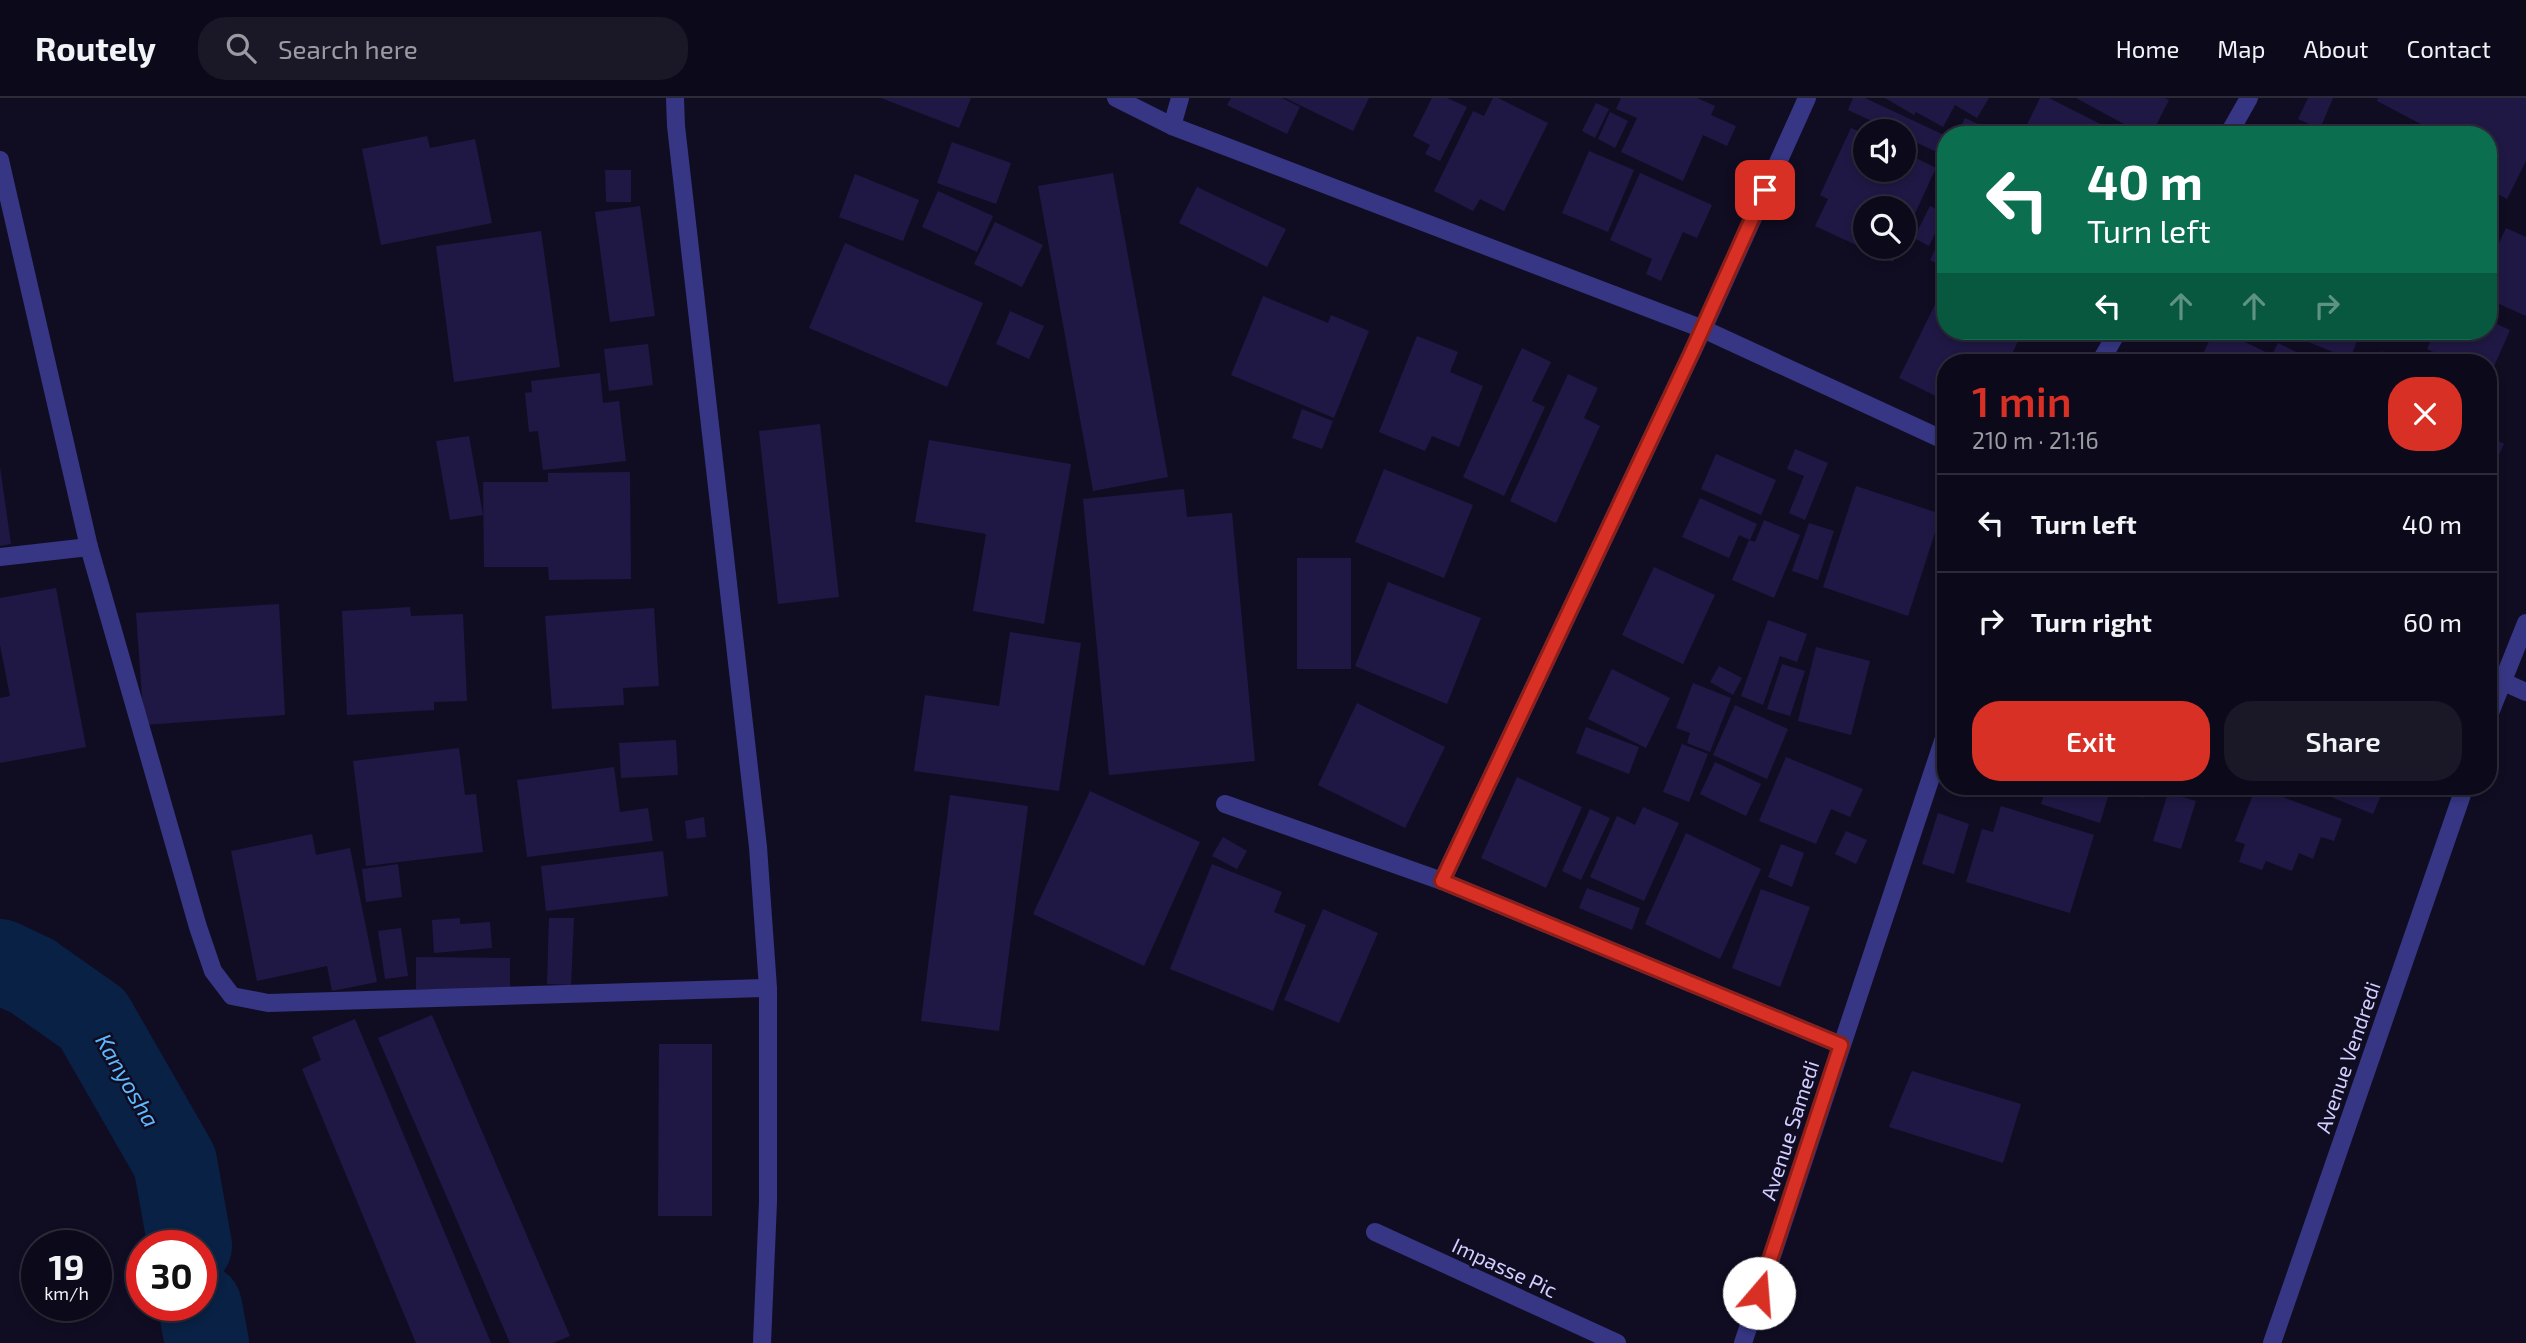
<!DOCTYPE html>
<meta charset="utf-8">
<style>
:root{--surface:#0c0a1a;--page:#1a1827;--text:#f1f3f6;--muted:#9a9aa2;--line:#2c2b39;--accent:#d93025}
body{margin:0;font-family:"Exo 2",sans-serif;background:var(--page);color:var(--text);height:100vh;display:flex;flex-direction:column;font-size:26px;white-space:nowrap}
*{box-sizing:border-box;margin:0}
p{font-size:23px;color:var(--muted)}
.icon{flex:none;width:38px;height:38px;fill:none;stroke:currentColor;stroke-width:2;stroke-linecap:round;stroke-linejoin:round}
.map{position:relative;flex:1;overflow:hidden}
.drawer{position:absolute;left:1937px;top:256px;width:560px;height:441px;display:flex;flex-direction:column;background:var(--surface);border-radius:28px;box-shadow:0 4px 10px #0003,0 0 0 2px var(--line)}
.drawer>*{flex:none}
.top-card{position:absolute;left:1937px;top:28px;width:560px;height:214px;border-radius:28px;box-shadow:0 4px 10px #0003,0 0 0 2px var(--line);background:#0b6e4f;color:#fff;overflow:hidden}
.buttons{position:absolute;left:1853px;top:21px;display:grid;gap:14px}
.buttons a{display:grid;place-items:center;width:63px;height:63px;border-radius:50%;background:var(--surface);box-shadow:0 4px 10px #0003,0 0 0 2px var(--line);font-size:35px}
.speed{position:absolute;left:21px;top:1132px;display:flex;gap:14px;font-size:35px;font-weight:700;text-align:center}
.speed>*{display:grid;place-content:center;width:91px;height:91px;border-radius:50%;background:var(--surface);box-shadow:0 4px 10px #0003,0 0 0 2px var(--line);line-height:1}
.speed small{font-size:18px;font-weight:400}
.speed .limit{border:10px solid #d22;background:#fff;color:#111}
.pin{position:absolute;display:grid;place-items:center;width:60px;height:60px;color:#fff;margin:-30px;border-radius:14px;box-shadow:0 4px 10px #0006}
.me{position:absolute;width:77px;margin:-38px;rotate:18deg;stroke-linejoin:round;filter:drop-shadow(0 0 5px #0008)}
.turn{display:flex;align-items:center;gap:24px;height:147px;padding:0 35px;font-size:32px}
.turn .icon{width:91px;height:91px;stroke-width:2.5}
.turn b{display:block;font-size:49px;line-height:60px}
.lanes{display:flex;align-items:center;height:66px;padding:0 35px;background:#0003;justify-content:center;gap:35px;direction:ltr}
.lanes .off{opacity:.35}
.round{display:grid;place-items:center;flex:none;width:74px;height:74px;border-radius:28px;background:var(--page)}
.summary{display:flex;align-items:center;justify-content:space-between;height:119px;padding:0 35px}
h1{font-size:42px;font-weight:600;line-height:52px;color:var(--accent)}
.cta{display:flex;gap:14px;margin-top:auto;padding:14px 35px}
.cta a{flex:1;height:80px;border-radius:28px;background:var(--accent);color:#fff;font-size:28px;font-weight:600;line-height:80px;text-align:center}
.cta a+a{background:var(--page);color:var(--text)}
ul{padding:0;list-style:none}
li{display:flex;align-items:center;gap:21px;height:98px;padding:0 35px;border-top:2px solid var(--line)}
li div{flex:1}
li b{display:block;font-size:26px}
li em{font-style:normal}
header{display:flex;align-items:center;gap:42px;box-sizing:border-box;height:98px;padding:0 35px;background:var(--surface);border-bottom:2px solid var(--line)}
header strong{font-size:33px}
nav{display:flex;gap:38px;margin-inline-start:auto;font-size:24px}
.search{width:490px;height:63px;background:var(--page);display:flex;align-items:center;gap:18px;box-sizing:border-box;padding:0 24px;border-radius:28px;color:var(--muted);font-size:26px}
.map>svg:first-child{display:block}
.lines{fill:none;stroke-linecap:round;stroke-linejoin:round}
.river{stroke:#092145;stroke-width:84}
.building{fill:#1f1844}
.minor{stroke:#363684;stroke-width:18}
.route-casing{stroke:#8d1f18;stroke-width:18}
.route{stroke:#d93025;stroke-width:12}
.labels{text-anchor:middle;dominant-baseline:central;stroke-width:5;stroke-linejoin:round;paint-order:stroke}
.street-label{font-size:21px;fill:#d2ceff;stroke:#100d23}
.water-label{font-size:23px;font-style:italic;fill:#5cbaff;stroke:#100d23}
</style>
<header>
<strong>Routely</strong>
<div class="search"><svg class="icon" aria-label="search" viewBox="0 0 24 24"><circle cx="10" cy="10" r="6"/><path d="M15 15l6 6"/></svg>Search here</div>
<nav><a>Home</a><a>Map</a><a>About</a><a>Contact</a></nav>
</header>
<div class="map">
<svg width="2526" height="1245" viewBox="0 0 2526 1245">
<rect width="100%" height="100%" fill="#100d23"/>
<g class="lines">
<!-- river -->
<g class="river">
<path d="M 0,863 L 32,878 L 93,921 L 175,1064 L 190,1148"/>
<path d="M 200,1208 L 207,1245"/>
</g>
</g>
<!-- building -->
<g class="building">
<path d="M 881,0 L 971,0 L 959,30 Z"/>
<path d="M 1231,0 L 1282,0 L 1300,9 L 1287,36 L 1227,7 Z"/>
<path d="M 1285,0 L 1369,0 L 1353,33 Z"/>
<path d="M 1432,0 L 1447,0 L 1467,9 L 1440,63 L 1425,56 L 1430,47 L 1413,38 Z"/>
<path d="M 1493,0 L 1498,0 L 1548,25 L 1504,113 L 1480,101 L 1473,113 L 1434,93 L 1473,13 L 1484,18 Z"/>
<path d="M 1621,0 L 1697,0 L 1715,8 L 1711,17 L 1736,28 L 1727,48 L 1703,37 L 1683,83 L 1621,54 L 1637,20 L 1616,11 Z"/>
<path d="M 1853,0 L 1865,0 L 1944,37 L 1937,54 L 1904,39 L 1904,33 L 1893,33 L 1848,12 Z"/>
<path d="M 1885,0 L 1989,0 L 1977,20 L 1955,7 L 1943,29 L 1916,14 L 1914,17 Z"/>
<path d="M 2040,0 L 2049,0 L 2122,37 L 2022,37 Z"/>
<path d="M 2076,0 L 2165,0 L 2169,2 L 2151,37 L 2144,37 Z"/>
<path d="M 2308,0 L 2333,0 L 2320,31 L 2298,21 Z"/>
<path d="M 2378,0 L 2526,0 L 2526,63 L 2507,101 L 2488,91 L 2488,37 L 2435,37 L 2436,34 L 2377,3 Z"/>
<path d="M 1596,5 L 1609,11 L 1595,40 L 1582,33 Z"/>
<path d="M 1610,14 L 1628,23 L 1615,50 L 1598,41 Z"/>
<path d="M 1965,20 L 2001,37 L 1957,37 Z"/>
<path d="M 1851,30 L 1866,36 L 1866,72 L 1904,72 L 1904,54 L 1936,70 L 1904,139 L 1904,110 L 1866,110 L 1866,149 L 1900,149 L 1893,164 L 1815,128 L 1828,101 L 1820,97 Z"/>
<path d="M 427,38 L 430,50 L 475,41 L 492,125 L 381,147 L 362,51 Z"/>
<path d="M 952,44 L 1011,65 L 996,106 L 937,85 Z"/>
<path d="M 1589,53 L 1634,72 L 1608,134 L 1562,115 Z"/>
<path d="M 605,72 L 631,72 L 631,104 L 606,104 Z"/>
<path d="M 1113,75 L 1168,379 L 1093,393 L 1038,88 Z"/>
<path d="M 1640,75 L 1712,107 L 1697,140 L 1683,134 L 1661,183 L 1646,176 L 1652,161 L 1610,142 Z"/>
<path d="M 855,76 L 919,102 L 903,143 L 839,119 Z"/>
<path d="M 1197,89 L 1286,131 L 1267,169 L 1179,125 Z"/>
<path d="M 938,93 L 993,118 L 977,154 L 922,129 Z"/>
<path d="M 640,108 L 655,218 L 610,224 L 595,114 Z"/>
<path d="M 1930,108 L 1945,115 L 1929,148 L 1914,140 Z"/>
<path d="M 2488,121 L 2499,125 L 2489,151 L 2488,151 Z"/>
<path d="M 995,124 L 1043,147 L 1022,189 L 974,166 Z"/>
<path d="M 1946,128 L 1946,170 L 1930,162 Z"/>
<path d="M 2506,130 L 2526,139 L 2526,218 L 2488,201 L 2488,169 Z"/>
<path d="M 541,133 L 560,269 L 454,284 L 436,148 Z"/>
<path d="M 845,145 L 983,205 L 947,289 L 809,230 Z"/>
<path d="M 1946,184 L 1946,233 L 2023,233 L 2008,264 L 1946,264 L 1946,303 L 1899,280 Z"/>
<path d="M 1263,198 L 1328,225 L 1331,217 L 1369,233 L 1334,320 L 1231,277 Z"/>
<path d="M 1010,213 L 1044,228 L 1029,261 L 996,246 Z"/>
<path d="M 2488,222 L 2510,232 L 2488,282 L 2488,264 L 2455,264 L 2427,251 L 2435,233 L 2488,233 Z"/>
<path d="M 2214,233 L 2222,233 L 2272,257 L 2278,245 L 2317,264 L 2199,264 Z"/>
<path d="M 2282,233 L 2361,233 L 2350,261 Z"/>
<path d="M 1417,238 L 1458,254 L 1450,274 L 1483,288 L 1459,349 L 1432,338 L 1425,353 L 1379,334 Z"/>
<path d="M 648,246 L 653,287 L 609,293 L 604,251 Z"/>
<path d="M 1522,250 L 1551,264 L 1532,303 L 1545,309 L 1504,398 L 1463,379 Z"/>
<path d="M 2382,253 L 2401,264 L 2375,264 Z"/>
<path d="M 600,275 L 603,305 L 619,303 L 626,363 L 543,372 L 538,333 L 529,334 L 525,295 L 532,294 L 531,283 Z"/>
<path d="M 1568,276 L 1598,290 L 1584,320 L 1600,328 L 1556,425 L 1510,403 Z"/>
<path d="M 1302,311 L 1333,323 L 1322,351 L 1292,340 Z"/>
<path d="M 820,326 L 839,499 L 778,506 L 759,333 Z"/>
<path d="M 469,338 L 483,417 L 450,422 L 436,343 Z"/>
<path d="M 2488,338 L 2504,346 L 2488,379 Z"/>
<path d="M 929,342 L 1071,366 L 1044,526 L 973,513 L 986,436 L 915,424 Z"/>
<path d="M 1795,351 L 1828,365 L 1805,422 L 1789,415 L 1804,378 L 1787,371 Z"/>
<path d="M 1716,356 L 1776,382 L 1761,417 L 1701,391 Z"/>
<path d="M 0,369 L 11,446 L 0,448 Z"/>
<path d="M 1384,371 L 1473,407 L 1444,480 L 1355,444 Z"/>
<path d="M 630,374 L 631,481 L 549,482 L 548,469 L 484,469 L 483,384 L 548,384 L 548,375 Z"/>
<path d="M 1856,388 L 1941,416 L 1908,518 L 1823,489 Z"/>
<path d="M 1184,391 L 1187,419 L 1232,415 L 1255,663 L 1109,677 L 1083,401 Z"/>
<path d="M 1700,400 L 1757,426 L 1750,442 L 1739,437 L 1729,460 L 1682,439 Z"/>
<path d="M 1764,422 L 1800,437 L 1774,500 L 1732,482 L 1749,442 L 1755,444 Z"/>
<path d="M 1809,425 L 1834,433 L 1818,482 L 1792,473 Z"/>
<rect x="1297" y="460" width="54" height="111"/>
<path d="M 1654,469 L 1715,497 L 1683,566 L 1622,537 Z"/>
<path d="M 1388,484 L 1481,520 L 1447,606 L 1355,568 Z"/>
<path d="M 56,490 L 86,649 L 0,665 L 0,600 L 10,598 L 0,547 L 0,500 Z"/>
<path d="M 279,506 L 285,617 L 144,627 L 136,515 Z"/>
<path d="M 410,509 L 411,518 L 463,516 L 467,603 L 434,604 L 434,612 L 347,617 L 342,513 Z"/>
<path d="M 654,510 L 659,588 L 623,590 L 624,607 L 552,611 L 545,518 Z"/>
<path d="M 1768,522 L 1807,536 L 1797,564 L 1780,558 L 1763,607 L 1741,598 Z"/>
<path d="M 1010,534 L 1081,545 L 1059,693 L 914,673 L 925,597 L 999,608 Z"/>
<path d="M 1816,549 L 1870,563 L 1851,637 L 1798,623 Z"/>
<path d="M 1782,566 L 1805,573 L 1790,618 L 1767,611 Z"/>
<path d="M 1719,568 L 1742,580 L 1733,597 L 1710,584 Z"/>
<path d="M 1612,571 L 1670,600 L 1646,650 L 1588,621 Z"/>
<path d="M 1693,585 L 1731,600 L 1710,654 L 1687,645 L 1690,635 L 1676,630 Z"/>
<path d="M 1357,605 L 1445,649 L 1405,730 L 1318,687 Z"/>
<path d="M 1735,607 L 1788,631 L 1767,681 L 1713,657 Z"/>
<path d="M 1586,629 L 1639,649 L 1629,676 L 1576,655 Z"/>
<path d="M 676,642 L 678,677 L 621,680 L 619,645 Z"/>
<path d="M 1682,646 L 1708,656 L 1689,704 L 1663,694 Z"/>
<path d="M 459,650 L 465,697 L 476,696 L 483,754 L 366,768 L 353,663 Z"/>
<path d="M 1786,659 L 1863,691 L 1850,719 L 1831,711 L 1816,746 L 1759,723 Z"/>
<path d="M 1715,664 L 1761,686 L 1746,718 L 1700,696 Z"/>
<path d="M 614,669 L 620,714 L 648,710 L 653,743 L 527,759 L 517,682 Z"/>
<path d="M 1517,679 L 1582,709 L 1546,790 L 1481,760 Z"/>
<path d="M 2002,688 L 2022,688 L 2020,694 Z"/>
<path d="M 2047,688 L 2147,688 L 2143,700 L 2111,689 L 2100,725 L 2041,706 Z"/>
<path d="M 2174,688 L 2206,688 L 2202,699 L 2173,690 Z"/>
<path d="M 2304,688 L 2385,688 L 2373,716 Z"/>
<path d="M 2256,689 L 2342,721 L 2334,743 L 2321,739 L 2313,761 L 2299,755 L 2292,773 L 2266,763 L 2262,772 L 2239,764 L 2245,746 L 2235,743 Z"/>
<path d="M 1090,693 L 1200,744 L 1144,868 L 1033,816 Z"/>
<path d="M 2168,695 L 2196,703 L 2181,751 L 2153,743 Z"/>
<path d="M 950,697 L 1028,708 L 999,933 L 921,923 Z"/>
<path d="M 2001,708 L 2094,737 L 2070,815 L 1966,784 L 1982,731 L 1993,734 Z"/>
<path d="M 1643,709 L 1679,725 L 1644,803 L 1590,779 L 1617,718 L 1635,727 Z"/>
<path d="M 1590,711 L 1610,720 L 1581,782 L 1562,773 Z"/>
<path d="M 1938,715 L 1969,726 L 1954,776 L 1922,766 Z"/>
<path d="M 704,719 L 706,739 L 687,741 L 685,723 Z"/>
<path d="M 1846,733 L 1867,742 L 1856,766 L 1835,756 Z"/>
<path d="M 1686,735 L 1761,771 L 1720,861 L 1645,826 Z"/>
<path d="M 312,736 L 316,757 L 350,750 L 377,884 L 332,893 L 327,868 L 257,883 L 231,753 Z"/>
<path d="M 1223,739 L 1247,753 L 1237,771 L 1212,758 Z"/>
<path d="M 1781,746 L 1804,755 L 1792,789 L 1768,779 Z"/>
<path d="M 663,753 L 668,798 L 546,813 L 541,768 Z"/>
<path d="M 398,766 L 402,799 L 366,804 L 362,771 Z"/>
<path d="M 1212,766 L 1282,794 L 1274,814 L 1306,827 L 1273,913 L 1170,871 Z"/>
<path d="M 1587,790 L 1640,810 L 1632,832 L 1579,810 Z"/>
<path d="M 1761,791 L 1810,809 L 1780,889 L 1732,870 Z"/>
<path d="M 1323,811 L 1378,835 L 1339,925 L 1284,902 Z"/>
<path d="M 460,820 L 460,826 L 490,824 L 492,850 L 434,855 L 432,822 Z"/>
<path d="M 549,820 L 574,820 L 571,887 L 547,886 Z"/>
<path d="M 401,830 L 408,878 L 385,881 L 378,833 Z"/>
<path d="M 416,859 L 510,860 L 510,892 L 416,891 Z"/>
<path d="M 432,917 L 570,1238 L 553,1245 L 510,1245 L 378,940 Z"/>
<path d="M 355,921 L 491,1245 L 416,1245 L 302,971 L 321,962 L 312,939 Z"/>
<path d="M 659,946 L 712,946 L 712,1118 L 658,1118 Z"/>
<path d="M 1912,973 L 2021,1006 L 2003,1065 L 1889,1029 Z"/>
</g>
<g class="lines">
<!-- minor -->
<g class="minor">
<path d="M 675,0 L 676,28 L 758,749 L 768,890 L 768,1104 L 762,1245"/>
<path d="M 1116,0 L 1172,28 L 1703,231 L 1946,343"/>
<path d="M 1172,28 L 1180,0"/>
<path d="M 2228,37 L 2249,0"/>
<path d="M 0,62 L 89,449 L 198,829 L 213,873 L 232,898 L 268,905 L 768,890"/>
<path d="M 2100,264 L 2118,233"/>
<path d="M 0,459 L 89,449"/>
<path d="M 2488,577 L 2526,594"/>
<path d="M 2488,620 L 2526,525"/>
<path d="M 1225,706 L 1442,783 L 1841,947"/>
<path d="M 1442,783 L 1703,231 L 1807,0"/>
<path d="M 1375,1134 L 1617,1245"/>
<path d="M 1743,1245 L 1946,634"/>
<path d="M 2272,1245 L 2465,688"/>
</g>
</g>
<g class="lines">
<defs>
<path id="route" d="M 1759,1195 L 1841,947 L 1442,783 L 1691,256 L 1765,92"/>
</defs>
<!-- route casing -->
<use href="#route" class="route-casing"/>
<!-- route -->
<use href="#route" class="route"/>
</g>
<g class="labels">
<!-- street labels -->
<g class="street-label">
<text transform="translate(2347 959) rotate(-71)">Avenue Vendredi</text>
<text transform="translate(1789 1032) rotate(-72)">Avenue Samedi</text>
<text transform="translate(1505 1169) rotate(25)">Impasse Pic</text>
</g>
<!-- water labels -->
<g class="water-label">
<text transform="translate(128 982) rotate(60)">Kanyosha</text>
</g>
</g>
</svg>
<div class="buttons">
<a><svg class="icon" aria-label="sound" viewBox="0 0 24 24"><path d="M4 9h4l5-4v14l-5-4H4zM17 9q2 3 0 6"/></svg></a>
<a><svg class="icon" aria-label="search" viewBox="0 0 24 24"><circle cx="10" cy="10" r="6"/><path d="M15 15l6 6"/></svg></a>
</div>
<div class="speed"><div>19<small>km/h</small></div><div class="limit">30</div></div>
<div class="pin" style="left:1765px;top:92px;background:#d93025"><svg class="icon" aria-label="arrive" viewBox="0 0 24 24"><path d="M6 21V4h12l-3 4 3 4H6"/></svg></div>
<svg class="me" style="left:1759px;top:1195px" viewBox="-20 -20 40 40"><circle r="19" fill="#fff"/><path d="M0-13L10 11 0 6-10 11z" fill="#d93025"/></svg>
<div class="top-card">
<div class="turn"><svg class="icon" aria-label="left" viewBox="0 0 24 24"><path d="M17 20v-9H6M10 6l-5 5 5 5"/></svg><div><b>40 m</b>Turn left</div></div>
<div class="lanes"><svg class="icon" aria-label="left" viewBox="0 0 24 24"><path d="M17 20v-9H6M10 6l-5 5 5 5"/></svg><svg class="icon off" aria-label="ahead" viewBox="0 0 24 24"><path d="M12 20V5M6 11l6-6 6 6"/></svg><svg class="icon off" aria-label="ahead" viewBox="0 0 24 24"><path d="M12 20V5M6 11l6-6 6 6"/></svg><svg class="icon off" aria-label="right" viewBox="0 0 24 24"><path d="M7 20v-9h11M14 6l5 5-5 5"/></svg></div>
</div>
<section class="drawer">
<div class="summary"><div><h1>1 min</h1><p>210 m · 21:16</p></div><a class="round" style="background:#d93025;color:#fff"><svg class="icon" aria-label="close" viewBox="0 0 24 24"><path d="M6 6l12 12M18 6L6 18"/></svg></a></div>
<ul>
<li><svg class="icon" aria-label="left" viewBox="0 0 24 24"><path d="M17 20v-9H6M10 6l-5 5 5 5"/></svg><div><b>Turn left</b></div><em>40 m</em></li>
<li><svg class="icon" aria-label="right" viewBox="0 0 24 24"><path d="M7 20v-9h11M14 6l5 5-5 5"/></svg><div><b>Turn right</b></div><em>60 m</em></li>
</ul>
<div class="cta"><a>Exit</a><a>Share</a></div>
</section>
</div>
